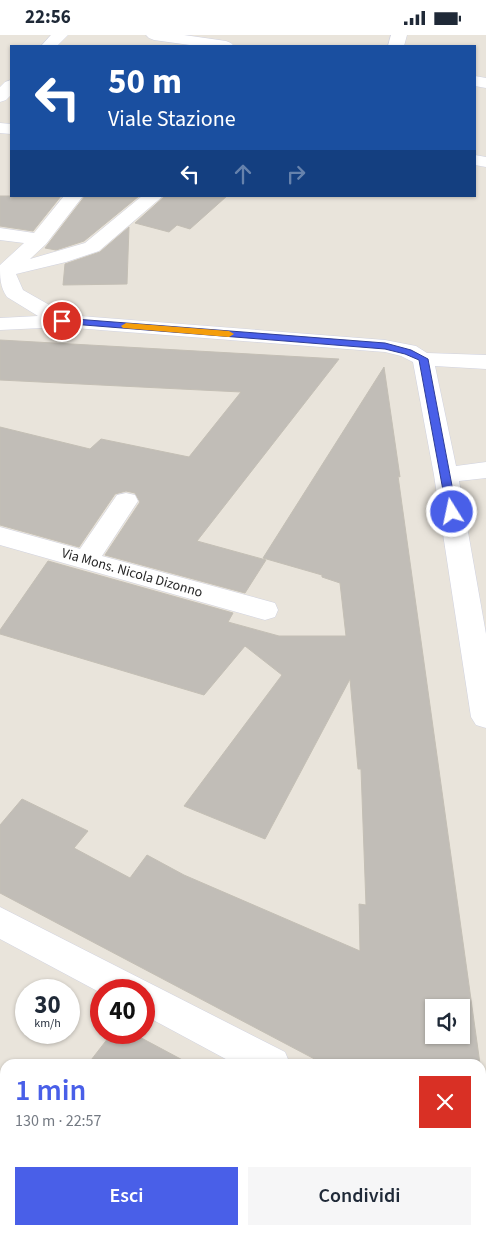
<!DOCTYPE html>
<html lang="it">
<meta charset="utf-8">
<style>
:root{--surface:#fff;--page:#f6f6f7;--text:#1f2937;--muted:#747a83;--accent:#495fe8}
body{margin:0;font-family:"Source Sans 3",sans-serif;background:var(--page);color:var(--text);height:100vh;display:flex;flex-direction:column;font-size:19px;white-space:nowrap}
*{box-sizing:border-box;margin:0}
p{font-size:16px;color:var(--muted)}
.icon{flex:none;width:28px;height:28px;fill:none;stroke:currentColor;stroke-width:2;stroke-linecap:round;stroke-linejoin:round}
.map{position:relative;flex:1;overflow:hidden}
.details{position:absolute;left:0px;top:1024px;width:486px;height:176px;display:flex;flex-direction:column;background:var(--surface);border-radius:15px 15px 0 0;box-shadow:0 1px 4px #0004}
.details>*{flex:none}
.hud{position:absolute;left:10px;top:10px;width:466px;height:152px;border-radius:0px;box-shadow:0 1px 4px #0004;background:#1a4fa0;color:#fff;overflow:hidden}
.buttons{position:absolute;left:425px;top:964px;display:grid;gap:10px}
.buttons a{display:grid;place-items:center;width:45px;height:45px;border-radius:0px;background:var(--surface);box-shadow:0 1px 4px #0004;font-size:25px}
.speed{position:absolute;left:15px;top:944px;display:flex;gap:10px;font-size:25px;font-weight:700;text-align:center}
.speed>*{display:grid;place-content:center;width:65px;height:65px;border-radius:50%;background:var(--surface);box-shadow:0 1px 4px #0004;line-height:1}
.speed small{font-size:12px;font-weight:400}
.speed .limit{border:8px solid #d22;background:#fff;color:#111}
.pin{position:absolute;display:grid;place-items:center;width:42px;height:42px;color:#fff;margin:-21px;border:2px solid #fff;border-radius:50%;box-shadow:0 1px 5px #0007}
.me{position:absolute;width:55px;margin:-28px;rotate:350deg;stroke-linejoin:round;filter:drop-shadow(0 0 4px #0008)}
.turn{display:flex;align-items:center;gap:18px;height:105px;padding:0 15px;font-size:22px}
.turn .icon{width:65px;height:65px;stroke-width:2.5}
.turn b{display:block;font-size:35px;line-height:42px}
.lanes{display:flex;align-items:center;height:48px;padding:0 15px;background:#0003;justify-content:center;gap:25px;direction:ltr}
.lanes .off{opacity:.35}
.round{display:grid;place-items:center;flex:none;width:52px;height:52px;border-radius:0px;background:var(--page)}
.head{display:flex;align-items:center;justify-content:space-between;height:85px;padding:0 15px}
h1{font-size:30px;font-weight:600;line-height:38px;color:var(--accent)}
.primary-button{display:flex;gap:10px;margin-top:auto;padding:10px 15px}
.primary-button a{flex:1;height:58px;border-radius:0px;background:var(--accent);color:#fff;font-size:20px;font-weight:600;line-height:58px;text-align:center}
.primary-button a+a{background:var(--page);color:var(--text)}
.status{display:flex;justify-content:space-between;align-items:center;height:35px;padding:0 25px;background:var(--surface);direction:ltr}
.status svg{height:14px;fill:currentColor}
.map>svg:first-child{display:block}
.building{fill:#c1bdb7;stroke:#c4bfb5;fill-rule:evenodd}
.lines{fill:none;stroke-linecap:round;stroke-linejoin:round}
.minor-casing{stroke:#d0d2e0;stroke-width:1}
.minor{fill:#fff;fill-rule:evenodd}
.route{fill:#495fe8;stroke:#2f3e97}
.slow{fill:#f59e0b}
.labels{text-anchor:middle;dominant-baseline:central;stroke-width:4;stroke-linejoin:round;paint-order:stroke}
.street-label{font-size:14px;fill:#282828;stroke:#fff}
</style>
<div class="status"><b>22:56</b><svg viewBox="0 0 49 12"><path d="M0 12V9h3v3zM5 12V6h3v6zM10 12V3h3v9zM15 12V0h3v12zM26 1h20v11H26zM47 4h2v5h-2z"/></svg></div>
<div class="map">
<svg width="486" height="1199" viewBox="0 0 486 1199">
<rect width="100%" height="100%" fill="#e9e4db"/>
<!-- building -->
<g class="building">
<path d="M 0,161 L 61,161 L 33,196 L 0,191 Z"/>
<path d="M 85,161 L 139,161 L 84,206 L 56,215 L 45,213 Z"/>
<path d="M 165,161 L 227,161 L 190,194 L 177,190 L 169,197 L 135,188 Z"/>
<path d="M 129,192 L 127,249 L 63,250 L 65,229 L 100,217 Z"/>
<path d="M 0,305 L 339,324 L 197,506 L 266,525 L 245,558 L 105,520 L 140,467 L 135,458 L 126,456 L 115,459 L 79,512 L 0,490 L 0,392 L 90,414 L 101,404 L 189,422 L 241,357 L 0,345 Z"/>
<path d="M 384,332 L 400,442 L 398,441 L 480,1029 L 324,1029 L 0,858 L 0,790 L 22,764 L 88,796 L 74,813 L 130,843 L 147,820 L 184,840 L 360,916 L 359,869 L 366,870 L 361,734 L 358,734 L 350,644 L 265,804 L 184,771 L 282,640 L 245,611 L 204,660 L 0,599 L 0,595 L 48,526 L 233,578 L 228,587 L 279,601 L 346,601 L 340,548 L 322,542 L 322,540 L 263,523 ZM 434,972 L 461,972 L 461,1000 L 434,1000 Z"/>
<path d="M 112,998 L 132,998 L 190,1029 L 88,1029 Z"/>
</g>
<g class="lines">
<defs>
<g id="minor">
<path d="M 51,0 L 68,0 L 57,11 L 41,11 Z"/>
<path d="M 146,0 L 184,0 L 226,6 L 231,8 L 234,11 L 197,11 L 154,5 L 149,3 Z"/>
<path d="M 391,0 L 407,0 L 404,11 L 388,11 Z"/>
<path d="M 475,41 L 486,43 L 486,53 L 475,51 Z"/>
<path d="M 11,45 L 11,60 L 6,65 L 0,67 L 0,52 L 5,47 Z"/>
<path d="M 0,88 L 11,89 L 11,99 L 0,98 Z"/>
<path d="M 475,120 L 486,122 L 486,132 L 475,130 Z"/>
<path d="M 64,161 L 83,161 L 46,209 L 30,224 L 85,208 L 142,161 L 163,161 L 99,216 L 66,227 L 16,239 L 23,255 L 67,280 L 385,305 L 416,311 L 427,318 L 486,320 L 486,334 L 435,331 L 456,431 L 486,427 L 486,443 L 459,446 L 486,599 L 486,693 L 476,690 L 471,682 L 434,440 L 413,327 L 401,321 L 385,317 L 62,292 L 0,295 L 0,283 L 38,281 L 7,262 C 0,252 0,242 0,230 L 24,208 L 0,205 L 0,193 L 34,198 Z"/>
<path d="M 126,458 L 135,460 L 138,466 L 102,521 L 275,568 L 278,575 L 275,582 L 265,585 L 0,510 L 0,492 L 80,514 L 117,460 Z"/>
<path d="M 0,872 L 285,1017 L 290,1029 L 235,1029 L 144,980 L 144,955 L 101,955 L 101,958 L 0,904 Z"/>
<rect x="481" y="1049" width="5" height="36"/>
<path d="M 342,1195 L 382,1195 L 383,1199 L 343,1199 Z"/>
</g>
</defs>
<!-- minor casing -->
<use href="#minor" class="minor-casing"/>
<!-- minor -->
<use href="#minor" class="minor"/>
</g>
<!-- route -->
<path class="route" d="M 62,283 L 385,308 L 411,315 L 428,324 L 457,477 L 452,480 L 447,477 L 419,325 L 405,319 L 385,314 L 59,288 L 59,284 Z"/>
<!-- slow -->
<path class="slow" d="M 126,288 L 229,296 L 234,299 L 229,302 L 123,293 L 121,291 Z"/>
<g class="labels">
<!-- street labels -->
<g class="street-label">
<text transform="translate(132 538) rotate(16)">Via Mons. Nicola Dizonno</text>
</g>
</g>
</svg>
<div class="buttons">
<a><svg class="icon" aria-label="sound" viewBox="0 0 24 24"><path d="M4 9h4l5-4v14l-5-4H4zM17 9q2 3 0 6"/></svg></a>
</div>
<div class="speed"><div>30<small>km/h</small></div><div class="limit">40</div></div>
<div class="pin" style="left:62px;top:286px;background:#d93025"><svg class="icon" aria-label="arrive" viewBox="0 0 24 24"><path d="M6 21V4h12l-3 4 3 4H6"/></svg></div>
<svg class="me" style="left:452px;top:477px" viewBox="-20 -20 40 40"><circle r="17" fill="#495fe8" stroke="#fff" stroke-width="3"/><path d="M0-11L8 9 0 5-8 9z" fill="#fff"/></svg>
<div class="hud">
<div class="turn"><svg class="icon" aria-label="left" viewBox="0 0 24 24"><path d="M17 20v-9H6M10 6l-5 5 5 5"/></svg><div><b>50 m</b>Viale Stazione</div></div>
<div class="lanes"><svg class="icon" aria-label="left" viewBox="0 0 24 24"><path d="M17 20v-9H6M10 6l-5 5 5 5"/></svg><svg class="icon off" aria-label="ahead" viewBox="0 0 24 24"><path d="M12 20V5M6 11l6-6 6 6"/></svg><svg class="icon off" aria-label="right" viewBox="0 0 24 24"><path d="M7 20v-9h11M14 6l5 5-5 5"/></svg></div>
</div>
<section class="details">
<div class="head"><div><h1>1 min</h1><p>130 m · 22:57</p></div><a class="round" style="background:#d93025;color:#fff"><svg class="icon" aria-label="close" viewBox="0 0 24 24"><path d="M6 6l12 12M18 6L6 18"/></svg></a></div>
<div class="primary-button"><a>Esci</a><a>Condividi</a></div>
</section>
</div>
